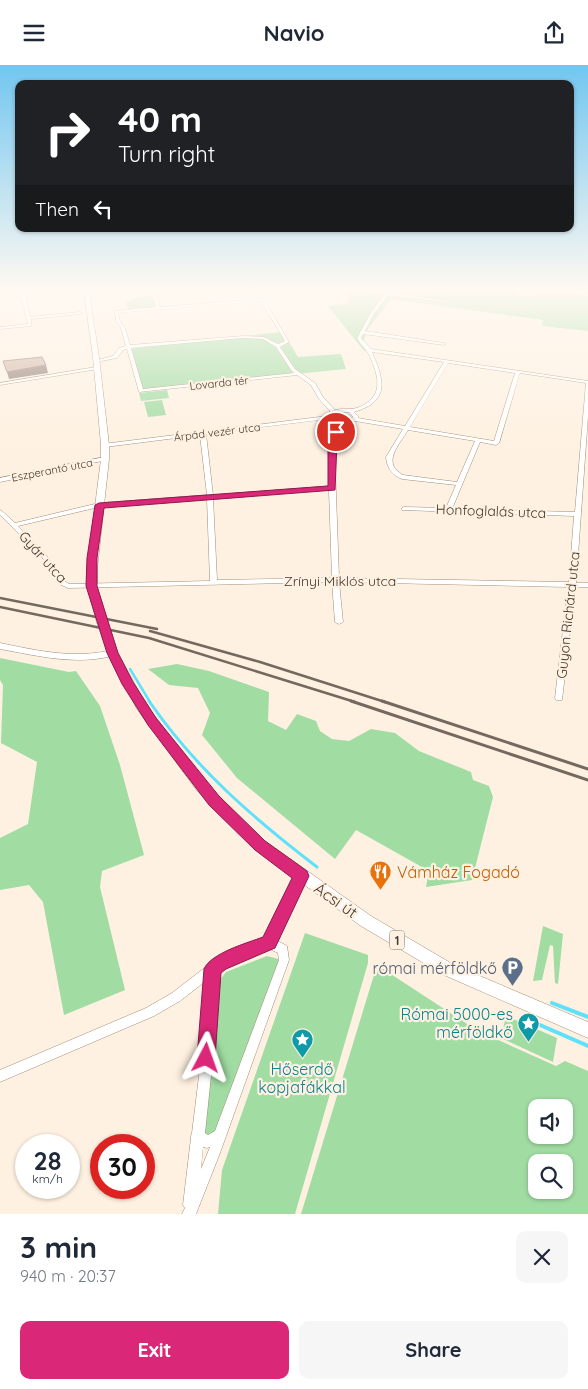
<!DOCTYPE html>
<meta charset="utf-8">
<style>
:root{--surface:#fff;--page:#f6f6f7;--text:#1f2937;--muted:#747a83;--accent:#db2777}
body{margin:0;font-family:Quicksand,sans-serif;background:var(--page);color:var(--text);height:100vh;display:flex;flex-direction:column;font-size:19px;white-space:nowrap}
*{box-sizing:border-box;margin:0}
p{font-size:16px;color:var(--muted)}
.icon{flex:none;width:28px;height:28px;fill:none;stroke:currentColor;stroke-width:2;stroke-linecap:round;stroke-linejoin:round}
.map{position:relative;height:1149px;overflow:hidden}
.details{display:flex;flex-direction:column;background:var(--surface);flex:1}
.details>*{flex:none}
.banner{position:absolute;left:15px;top:15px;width:559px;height:152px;border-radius:10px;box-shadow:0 1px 4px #0004;background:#202124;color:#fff;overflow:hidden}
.fabs{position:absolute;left:528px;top:1034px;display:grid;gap:10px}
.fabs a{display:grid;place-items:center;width:45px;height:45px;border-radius:10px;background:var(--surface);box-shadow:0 1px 4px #0004;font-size:25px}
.speed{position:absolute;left:15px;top:1069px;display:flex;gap:10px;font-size:25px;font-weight:700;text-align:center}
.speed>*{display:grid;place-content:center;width:65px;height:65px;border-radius:50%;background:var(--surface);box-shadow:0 1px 4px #0004;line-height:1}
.speed small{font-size:12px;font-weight:400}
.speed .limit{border:8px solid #d22;background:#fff;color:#111}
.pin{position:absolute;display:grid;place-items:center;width:42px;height:42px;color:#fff;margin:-21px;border:2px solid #fff;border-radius:50%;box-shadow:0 1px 5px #0007}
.me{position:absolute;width:55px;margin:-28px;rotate:4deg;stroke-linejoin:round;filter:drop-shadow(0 0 4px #0008)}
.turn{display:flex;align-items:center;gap:18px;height:105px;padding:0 20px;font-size:22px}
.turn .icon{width:65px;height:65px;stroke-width:2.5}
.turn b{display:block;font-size:35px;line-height:42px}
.then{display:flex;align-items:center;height:48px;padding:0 20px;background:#0003;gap:10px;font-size:19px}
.round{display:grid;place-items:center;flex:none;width:52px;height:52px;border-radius:10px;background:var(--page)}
.overview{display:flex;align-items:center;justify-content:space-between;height:85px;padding:0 20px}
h1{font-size:30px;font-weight:700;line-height:38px}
.action{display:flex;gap:10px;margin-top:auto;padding:10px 20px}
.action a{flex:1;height:58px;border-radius:10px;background:var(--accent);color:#fff;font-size:20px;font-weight:700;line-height:58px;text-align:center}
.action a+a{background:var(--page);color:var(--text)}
header{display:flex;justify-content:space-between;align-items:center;height:65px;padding:0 20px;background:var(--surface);font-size:22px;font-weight:700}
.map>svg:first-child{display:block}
.green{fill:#a1dca3;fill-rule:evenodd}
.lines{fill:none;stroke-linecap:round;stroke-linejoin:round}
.stream-far2{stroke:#5fe1fc;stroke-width:2.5}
.stream-far1{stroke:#5fe1fc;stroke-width:3}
.stream{stroke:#5fe1fc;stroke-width:4}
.minor-casing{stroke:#a28d76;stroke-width:1}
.major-casing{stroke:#a28d76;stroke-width:1}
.minor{fill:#fff;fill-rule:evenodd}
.major{fill:#fff;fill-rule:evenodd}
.rail-far1{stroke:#73695e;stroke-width:2.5}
.rail{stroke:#73695e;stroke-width:3}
.shaded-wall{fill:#927d71}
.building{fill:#d1b3a2;stroke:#927d71}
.route{fill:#db2777;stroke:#8e194d}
.labels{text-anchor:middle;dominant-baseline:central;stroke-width:4.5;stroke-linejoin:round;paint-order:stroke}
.far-street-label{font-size:11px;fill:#433a30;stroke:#fef1e1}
.shield{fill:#fef1e1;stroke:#7b7165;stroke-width:1}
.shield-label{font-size:12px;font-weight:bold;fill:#433a30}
.street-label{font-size:14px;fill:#433a30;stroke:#fef1e1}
.near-food-label{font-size:16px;fill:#c56008;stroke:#fef1e1;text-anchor:start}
.near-street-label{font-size:16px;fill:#433a30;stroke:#fef1e1}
.near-service-label{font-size:16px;fill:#4e5e75;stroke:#fef1e1;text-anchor:end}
.near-culture-label{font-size:16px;fill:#0d838f;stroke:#fef1e1;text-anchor:end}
</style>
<header><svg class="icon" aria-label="menu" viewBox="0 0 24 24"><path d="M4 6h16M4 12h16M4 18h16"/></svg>Navio<svg class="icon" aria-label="share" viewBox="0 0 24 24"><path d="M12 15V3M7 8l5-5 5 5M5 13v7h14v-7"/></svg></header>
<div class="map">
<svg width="588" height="1149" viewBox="0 0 588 1149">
<rect width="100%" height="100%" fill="#fef1e1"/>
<!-- green -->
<g class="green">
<path d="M 347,226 L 512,226 L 518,231 L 588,227 L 588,266 L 542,261 L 543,255 L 391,234 L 367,265 L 363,278 L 373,285 L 364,286 L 328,241 L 347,239 L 349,234 Z"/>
<path d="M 152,231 L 155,242 L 128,244 L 125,237 L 136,233 Z"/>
<path d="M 283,267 L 298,292 L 341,289 L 346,304 L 143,324 L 131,282 Z"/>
<path d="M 167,325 L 169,333 L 141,336 L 139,328 Z"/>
<path d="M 162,335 L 166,350 L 148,352 L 144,337 Z"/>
<path d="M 0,593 L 69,607 L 76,606 L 100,641 L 120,700 L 144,790 L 102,806 L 100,822 L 125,925 L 64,950 L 43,837 L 29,820 L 0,825 L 0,773 L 28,759 L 37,697 L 1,678 L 3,620 L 0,615 Z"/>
<path d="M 177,599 L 209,606 L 269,627 L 268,656 L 286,665 L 297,649 L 316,656 L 320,666 L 332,674 L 349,676 L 371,664 L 395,668 L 419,686 L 471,707 L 473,715 L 489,721 L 493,732 L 472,815 L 426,822 L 429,806 L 356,765 L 335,794 L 237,713 L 202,670 L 210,648 L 198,623 L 169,620 L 148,604 Z"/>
<path d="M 543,861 L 563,869 L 558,919 L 555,918 L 553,881 L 550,880 L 542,915 L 533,916 Z"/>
<path d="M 305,868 L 368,890 L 368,898 L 295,1149 L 218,1149 L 222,1105 Z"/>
<path d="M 267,891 L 278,894 L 279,899 L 214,1071 L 203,1071 L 219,916 L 226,907 Z"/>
<path d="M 377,900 L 478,966 L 556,1001 L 565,996 L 588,1006 L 588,1149 L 301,1149 ZM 536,1042 L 564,1042 L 564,1070 L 536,1070 ZM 536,1098 L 564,1098 L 564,1125 L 536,1125 Z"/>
<path d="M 506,951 L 557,973 L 553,997 L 501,973 Z"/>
</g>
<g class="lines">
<!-- stream-far2 -->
<path class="stream-far2" d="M 130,604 L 150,637"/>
<!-- stream-far1 -->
<path class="stream-far1" d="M 149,636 C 196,704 252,752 317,802"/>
<!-- stream -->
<g class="stream">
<path d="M 552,938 L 588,952"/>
<path d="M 540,960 L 588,981"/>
</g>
<defs>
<g id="minor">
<path d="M 21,226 L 23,226 L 24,228 L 51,226 L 25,231 L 30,252 L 80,247 L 82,248 L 80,249 L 31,254 L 31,261 L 0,264 L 0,262 L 28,259 L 21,231 L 0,234 L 0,232 L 21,229 Z"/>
<path d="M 93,226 L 116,226 L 86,229 L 84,228 Z"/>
<path d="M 140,226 L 144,226 L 144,230 L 156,229 L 160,242 L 260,234 L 255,226 L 259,226 L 289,277 L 280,282 L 295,304 L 315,318 L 323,332 L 335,345 C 342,343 350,345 357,343 C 378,335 381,321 374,302 C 372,298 371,292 368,288 C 365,283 360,279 357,273 L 360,268 L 359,267 L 361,266 L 370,249 L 384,230 L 363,226 L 377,226 L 448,236 L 446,237 L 388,230 L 374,249 L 365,266 L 444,278 L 446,279 L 444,280 L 363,269 L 361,273 L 371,284 L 588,316 L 588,351 L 576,518 L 588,518 L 588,522 L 575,522 L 562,635 L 556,635 L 555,633 L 568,522 L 339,517 L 343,557 L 339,559 L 335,557 L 332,517 L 68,523 L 59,519 L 40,489 L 0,450 L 0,445 L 2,446 L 15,458 L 99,438 L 207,430 L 200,370 L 105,382 L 103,381 L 103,379 L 327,351 L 330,346 L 319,334 L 311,320 L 297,310 L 139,327 L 127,284 L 123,285 L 117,293 L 96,297 L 94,296 L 113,291 L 119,283 L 126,281 L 121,263 L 116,256 L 115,246 L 156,242 L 153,231 L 141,232 ZM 261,236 L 285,276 L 278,279 L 264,272 L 243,271 L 130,280 L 125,263 L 120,256 L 118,248 ZM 243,273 L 263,274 L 276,282 L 291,305 L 294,308 L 143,324 L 131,283 ZM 372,287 L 444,297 L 405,361 L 358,353 L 359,352 L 354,347 C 391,336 384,315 372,287 ZM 448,298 L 515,308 L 494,376 L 410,362 ZM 520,308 L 586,318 L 575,447 L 452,444 L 480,377 L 496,380 L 499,378 ZM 340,347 L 349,347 L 353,352 C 346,358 339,357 332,352 L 333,348 ZM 328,354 L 336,358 L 330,390 L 329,421 L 213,430 L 206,369 ZM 355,356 L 403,364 L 386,392 C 387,403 392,410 402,414 L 456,420 L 446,443 L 404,442 L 402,443 L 402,445 L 574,451 L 569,517 L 339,513 L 335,401 L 337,379 L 341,359 L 346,359 ZM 408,365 L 475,376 L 457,417 L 403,410 C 381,398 399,380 408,365 ZM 329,425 L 332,513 L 217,515 L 213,433 ZM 207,434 L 210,516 L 69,519 L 63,515 L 44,487 L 18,461 L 99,442 Z"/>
<path d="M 96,302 L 98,302 L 98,304 L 0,320 L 0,318 Z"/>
<path d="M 105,392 L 107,393 L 107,395 L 0,417 L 0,413 Z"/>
<path d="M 0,578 C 39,586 73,594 113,585 L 117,588 L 116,590 C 77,601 39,591 0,584 Z"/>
<path d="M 301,806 L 305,808 L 306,811 L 276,875 L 287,881 L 289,895 L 220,1088 L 196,1149 L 182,1149 L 185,1143 L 183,1140 L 191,1073 L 191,1071 L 192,1068 L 199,1011 L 207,915 L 180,936 L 154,951 L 0,1017 L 0,1005 L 146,943 L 172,928 L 216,894 L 265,873 L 297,808 ZM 268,883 L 278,888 L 279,895 L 215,1066 L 208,1070 L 205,1068 L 211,1011 L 218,906 L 224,902 ZM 203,1082 L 207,1083 L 210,1082 L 201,1104 Z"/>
</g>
<path id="major" d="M 84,226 L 89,226 L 99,292 L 109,380 L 109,394 L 97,505 L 97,521 L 107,558 L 118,588 L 145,638 L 206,719 L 265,776 L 371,851 L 454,900 L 588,957 L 588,973 L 444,910 L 361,861 L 255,784 L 198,727 L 137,644 L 108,588 L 97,558 L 87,521 L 87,505 L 101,394 L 101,380 L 93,292 Z"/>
</defs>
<!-- minor casing -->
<use href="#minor" class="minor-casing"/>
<!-- major casing -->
<use href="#major" class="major-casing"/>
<!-- minor -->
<use href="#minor" class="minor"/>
<!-- major -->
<use href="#major" class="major"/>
<!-- rail-far1 -->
<g class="rail-far1">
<path d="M 0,533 L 157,564"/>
<path d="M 0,542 L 149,573 L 355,637"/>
<path d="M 150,566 L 260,597 L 385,637"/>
</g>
<!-- rail -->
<g class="rail">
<path d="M 351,636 L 588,715"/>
<path d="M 382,636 L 588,704"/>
</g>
</g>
<!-- shaded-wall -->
<path class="shaded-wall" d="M 46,300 L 48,308 L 9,314 L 7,307 Z"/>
<!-- building -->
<path class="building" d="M 42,292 L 46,300 L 7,307 L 3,296 Z"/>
<!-- sky -->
<linearGradient id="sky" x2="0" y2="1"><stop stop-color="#71c6f0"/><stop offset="0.58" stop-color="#fff9f2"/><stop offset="1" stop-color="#fff9f2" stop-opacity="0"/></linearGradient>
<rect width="588" height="387" fill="url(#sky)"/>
<!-- route -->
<path class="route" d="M 333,366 L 340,367 L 337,378 L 335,425 L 104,443 L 97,493 L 97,521 L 118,588 L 133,617 L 156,653 L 219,731 L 265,776 L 307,806 L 309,811 L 275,883 L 226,904 L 221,908 L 215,993 L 212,1000 L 206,1002 L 200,1000 L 197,993 L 204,904 C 211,888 247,878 263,872 L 292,813 L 255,785 L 209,740 L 148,660 L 122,619 L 107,588 L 86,521 L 87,493 L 95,440 L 99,438 L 328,421 L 328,378 Z"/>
<!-- icons -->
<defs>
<symbol id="restaurant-pin" viewBox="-11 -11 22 30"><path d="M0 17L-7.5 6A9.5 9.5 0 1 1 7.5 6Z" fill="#e8710a" stroke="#fef1e1"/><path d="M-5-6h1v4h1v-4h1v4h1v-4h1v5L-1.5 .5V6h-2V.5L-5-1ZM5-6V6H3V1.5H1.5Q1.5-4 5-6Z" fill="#fff"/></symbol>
<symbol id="parking-pin" viewBox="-11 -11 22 30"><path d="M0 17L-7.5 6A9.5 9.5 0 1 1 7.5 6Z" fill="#5c6f8a" stroke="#fef1e1"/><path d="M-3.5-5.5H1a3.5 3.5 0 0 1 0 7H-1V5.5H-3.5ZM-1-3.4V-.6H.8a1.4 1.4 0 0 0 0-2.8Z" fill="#fff"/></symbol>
<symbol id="sight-pin" viewBox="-11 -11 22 30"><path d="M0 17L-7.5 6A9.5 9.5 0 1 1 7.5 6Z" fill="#0f9aa8" stroke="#fef1e1"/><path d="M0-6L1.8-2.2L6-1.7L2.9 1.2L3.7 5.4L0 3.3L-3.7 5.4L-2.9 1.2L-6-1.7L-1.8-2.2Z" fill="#fff"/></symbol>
</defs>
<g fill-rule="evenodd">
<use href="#restaurant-pin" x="368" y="794" width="25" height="34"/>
<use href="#parking-pin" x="500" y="890" width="25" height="34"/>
<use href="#sight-pin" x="516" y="946" width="25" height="34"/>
<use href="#sight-pin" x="290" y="962" width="25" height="34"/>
</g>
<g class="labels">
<!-- far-street labels -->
<g class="far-street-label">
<text transform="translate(219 318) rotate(-6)">Lovarda tér</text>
<text transform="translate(217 367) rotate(-7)">Árpád vezér utca</text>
<text transform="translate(52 405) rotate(-11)">Eszperantó utca</text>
</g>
<!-- shield labels -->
<rect class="shield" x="389.5" y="865.5" width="15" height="19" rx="4"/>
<g class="shield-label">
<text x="397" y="875">1</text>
</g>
<!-- street labels -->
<g class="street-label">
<text transform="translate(491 446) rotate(2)">Honfoglalás utca</text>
<text transform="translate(43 492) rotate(48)">Gyár utca</text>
<text x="340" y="516">Zrínyi Miklós utca</text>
<text transform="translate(568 550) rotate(-84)">Guyon Richárd utca</text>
</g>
<!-- near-food labels -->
<g class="near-food-label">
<text x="397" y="807">Vámház Fogadó</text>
</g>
<!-- near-street labels -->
<g class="near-street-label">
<text transform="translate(336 835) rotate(35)">Ácsi út</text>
</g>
<!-- near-service labels -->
<g class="near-service-label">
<text x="497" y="903">római mérföldkő</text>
</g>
<!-- near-culture labels -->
<g class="near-culture-label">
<text x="513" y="949">Római 5000-es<tspan x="513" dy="18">mérföldkő</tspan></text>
<text x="302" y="1004" text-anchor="middle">Hőserdő<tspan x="302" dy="18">kopjafákkal</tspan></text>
</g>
</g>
</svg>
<div class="fabs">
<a><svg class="icon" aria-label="sound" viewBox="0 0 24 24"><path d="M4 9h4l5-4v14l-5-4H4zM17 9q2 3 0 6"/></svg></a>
<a><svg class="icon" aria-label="search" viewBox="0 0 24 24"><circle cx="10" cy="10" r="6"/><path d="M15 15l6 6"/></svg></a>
</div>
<div class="speed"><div>28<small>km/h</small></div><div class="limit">30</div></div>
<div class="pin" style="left:336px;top:367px;background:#d93025"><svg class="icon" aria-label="arrive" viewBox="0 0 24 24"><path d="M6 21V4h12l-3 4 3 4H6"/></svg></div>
<svg class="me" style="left:206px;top:993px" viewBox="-20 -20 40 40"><path d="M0-17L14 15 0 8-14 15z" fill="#db2777" stroke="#fff" stroke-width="4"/></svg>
<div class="banner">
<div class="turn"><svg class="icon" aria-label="right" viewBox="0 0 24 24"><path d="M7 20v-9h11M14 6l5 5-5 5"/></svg><div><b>40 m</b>Turn right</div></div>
<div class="then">Then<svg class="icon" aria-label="left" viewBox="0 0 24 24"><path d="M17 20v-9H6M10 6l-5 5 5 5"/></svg></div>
</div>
</div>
<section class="details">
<div class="overview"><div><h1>3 min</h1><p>940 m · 20:37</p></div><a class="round"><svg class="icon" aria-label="close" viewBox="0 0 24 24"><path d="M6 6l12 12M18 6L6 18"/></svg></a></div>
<div class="action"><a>Exit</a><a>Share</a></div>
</section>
